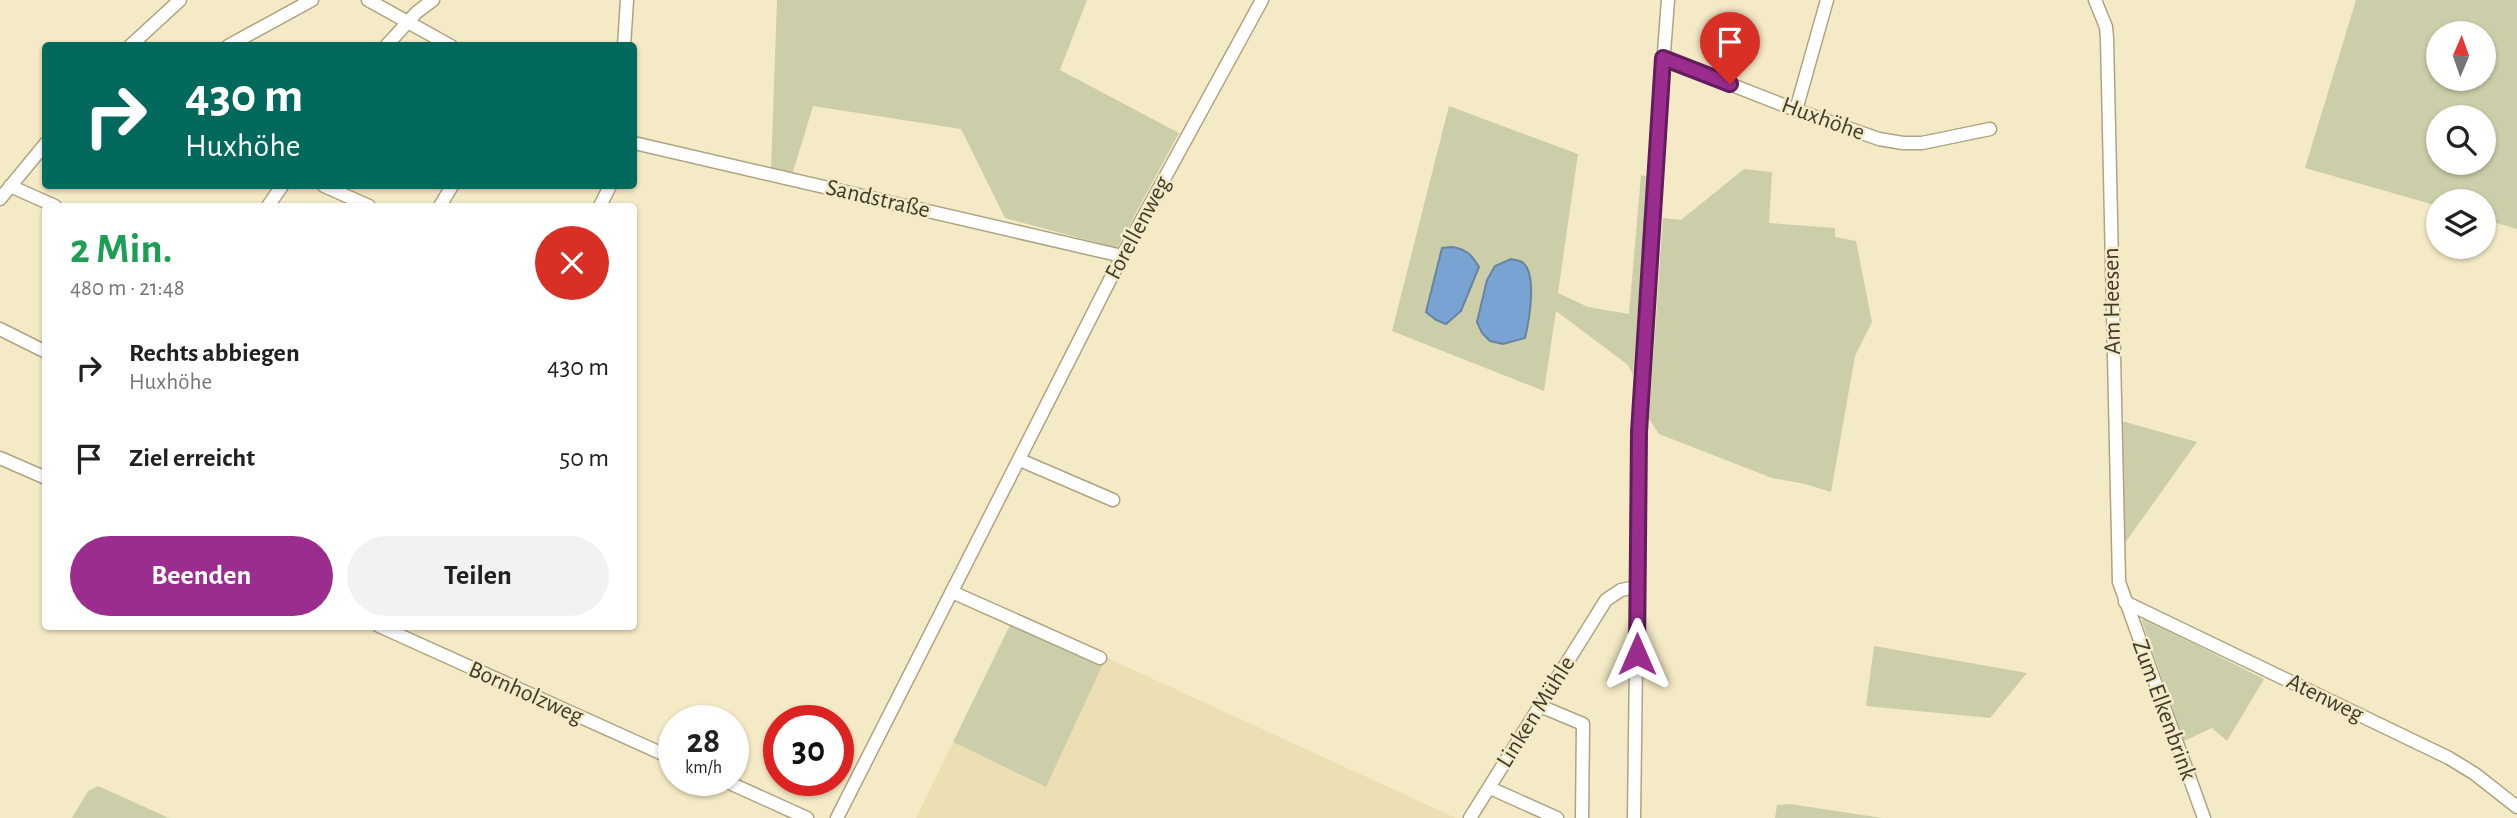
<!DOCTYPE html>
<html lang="de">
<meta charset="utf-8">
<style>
:root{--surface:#fff;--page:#f2f2f2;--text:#202124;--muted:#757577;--accent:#9a2d8d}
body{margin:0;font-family:"Alegreya Sans",sans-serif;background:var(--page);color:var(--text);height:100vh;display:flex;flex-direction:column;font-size:26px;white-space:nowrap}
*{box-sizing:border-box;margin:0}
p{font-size:23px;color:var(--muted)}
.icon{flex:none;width:38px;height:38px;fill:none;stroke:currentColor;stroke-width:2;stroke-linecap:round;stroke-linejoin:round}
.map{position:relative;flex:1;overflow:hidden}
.side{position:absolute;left:42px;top:203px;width:595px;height:427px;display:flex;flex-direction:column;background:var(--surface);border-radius:7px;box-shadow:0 2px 5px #0004}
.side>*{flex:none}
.banner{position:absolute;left:42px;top:42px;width:595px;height:147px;border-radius:7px;box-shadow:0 2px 5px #0004;background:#00695c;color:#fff;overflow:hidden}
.needle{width:46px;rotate:2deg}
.controls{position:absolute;left:2426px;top:21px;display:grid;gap:14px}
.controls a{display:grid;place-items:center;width:70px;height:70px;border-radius:50%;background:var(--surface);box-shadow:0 2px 5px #0004;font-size:35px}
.speed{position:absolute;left:658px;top:705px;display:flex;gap:14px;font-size:35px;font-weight:700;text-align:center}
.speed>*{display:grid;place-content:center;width:91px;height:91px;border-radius:50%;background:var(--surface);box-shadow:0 2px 5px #0004;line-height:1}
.speed small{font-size:18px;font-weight:400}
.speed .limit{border:10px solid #d22;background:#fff;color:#111}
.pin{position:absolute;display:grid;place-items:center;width:60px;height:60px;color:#fff;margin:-72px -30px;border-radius:50% 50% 50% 0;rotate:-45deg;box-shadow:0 0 7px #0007}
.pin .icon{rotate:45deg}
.me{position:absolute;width:77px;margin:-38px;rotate:0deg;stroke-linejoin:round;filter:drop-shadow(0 0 5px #0008)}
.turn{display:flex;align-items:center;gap:24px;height:147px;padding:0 28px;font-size:32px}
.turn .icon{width:91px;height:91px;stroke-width:2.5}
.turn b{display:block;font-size:49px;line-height:60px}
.round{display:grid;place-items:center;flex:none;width:74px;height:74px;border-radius:37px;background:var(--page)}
.summary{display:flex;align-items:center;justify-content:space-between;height:119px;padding:0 28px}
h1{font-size:42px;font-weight:700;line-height:52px;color:#1e9e55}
.primary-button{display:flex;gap:14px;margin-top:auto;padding:14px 28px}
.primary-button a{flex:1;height:80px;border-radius:42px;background:var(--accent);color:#fff;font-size:28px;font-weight:700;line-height:80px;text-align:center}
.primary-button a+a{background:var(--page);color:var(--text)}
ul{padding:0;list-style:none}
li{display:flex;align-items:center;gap:21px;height:91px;padding:0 28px}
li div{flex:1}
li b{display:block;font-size:26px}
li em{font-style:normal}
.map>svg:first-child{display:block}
.built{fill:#ecdfb4}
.green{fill:#cccea9;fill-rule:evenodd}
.water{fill:#79a3d2;stroke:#6884a0;stroke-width:2}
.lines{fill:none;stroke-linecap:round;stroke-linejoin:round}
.minor-casing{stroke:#aea481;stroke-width:15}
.minor{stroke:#fff;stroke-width:12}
.route-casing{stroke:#641d5c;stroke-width:18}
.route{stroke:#9a2d8d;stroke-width:12}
.labels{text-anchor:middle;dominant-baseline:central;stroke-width:5;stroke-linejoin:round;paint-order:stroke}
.street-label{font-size:24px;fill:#3f3b2d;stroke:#f5eac6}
</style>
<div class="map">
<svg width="2517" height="818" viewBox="0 0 2517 818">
<rect width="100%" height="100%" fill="#f5eac6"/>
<!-- built -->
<path class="built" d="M 1105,657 L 1456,818 L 916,818 L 953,742 L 1046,787 Z"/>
<!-- green -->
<g class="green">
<path d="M 777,0 L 1087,0 L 1060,70 L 1179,133 L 1117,248 L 1005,218 L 961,129 L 813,106 L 792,175 L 771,170 Z"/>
<path d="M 2356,0 L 2517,0 L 2517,229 L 2483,219 L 2483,201 L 2438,201 L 2438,206 L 2305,168 ZM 2438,33 L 2483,33 L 2483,79 L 2438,79 ZM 2438,117 L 2483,117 L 2483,163 L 2438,163 Z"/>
<path d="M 1449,106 L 1578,154 L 1558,293 L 1588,307 L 1629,314 L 1641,175 L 1648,177 L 1633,375 L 1628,365 L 1556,311 L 1544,391 L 1392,331 ZM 1531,275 L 1529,321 L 1524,338 C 1507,343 1497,347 1482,333 Z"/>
<path d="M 1744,169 L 1772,172 L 1769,223 L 1835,228 L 1835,237 L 1856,241 L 1872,322 L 1855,356 L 1831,492 L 1805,484 L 1772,478 L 1659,434 L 1649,419 L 1663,218 L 1681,220 Z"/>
<path d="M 2118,420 L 2197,442 L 2125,543 L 2121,541 Z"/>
<path d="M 2144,619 L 2264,679 L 2227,741 L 2212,728 L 2184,741 L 2142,621 Z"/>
<path d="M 1011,623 L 1103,664 L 1046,787 L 953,742 Z"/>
<path d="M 1874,646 L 2027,673 L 1990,718 L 1866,706 Z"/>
<path d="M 98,786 L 169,818 L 72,818 L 88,791 Z"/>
<path d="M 1790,804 L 1882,818 L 1775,818 L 1777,805 Z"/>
</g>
<!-- water -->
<g class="water">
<path d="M 1452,247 C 1466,249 1472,255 1479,267 L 1461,311 L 1446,324 L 1436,320 L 1426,312 L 1442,248 Z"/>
<path d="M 1511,259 C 1514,260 1518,260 1522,262 C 1538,273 1529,321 1525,338 L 1503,344 L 1490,341 L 1482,333 L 1477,322 L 1487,280 L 1495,266 Z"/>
</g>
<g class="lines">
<defs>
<g id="minor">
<path d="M 368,0 L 451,46"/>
<path d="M 2095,0 L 2106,27 L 2107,38 L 2119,582 L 2204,818"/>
<path d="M 130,46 L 180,0"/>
<path d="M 228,46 L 312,0"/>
<path d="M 386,46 L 417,12 L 433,0"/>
<path d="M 624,46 L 627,0"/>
<path d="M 1663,58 L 1796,110 L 1879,139 L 1903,143 L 1922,143 L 1990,129"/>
<path d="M 1796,110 L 1827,0"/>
<path d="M 634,143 L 1122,256"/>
<path d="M 10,186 L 55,206"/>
<path d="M 324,186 L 369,206"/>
<path d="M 0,199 L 46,143"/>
<path d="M 268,206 L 282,186"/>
<path d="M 440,206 L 452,186"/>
<path d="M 600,206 L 610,186"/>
<path d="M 0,329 L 46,352"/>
<path d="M 0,458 L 46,478"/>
<path d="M 1020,460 L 1113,500"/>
<path d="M 952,592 L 1100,658"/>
<path d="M 2125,602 L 2449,758 L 2475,774 L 2517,807"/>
<path d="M 379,626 L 674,759"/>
<path d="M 1540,706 L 1583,724 L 1582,818"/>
<path d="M 723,780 L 807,818"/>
<path d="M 1490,788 L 1557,818"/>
<path d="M 837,818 L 1122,256 L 1262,0"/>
<path d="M 1470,818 L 1606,600 L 1621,590 L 1637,587"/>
<path d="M 1634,818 L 1639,432 L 1651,223 L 1668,0"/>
</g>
</defs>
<!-- minor casing -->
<use href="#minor" class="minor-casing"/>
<!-- minor -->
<use href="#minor" class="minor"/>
</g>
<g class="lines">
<defs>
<path id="route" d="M 1637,654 L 1639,432 L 1663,58 L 1730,84"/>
</defs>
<!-- route casing -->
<use href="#route" class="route-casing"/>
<!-- route -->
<use href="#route" class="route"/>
</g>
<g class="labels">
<!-- street labels -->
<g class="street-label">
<text transform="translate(1823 119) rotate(20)">Huxhöhe</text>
<text transform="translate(878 199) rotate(13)">Sandstraße</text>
<text transform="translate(1138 228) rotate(-62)">Forellenweg</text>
<text transform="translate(2112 301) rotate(-91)">Am Heesen</text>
<text transform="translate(526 693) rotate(24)">Bornholzweg</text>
<text transform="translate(2325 698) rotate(26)">Atenweg</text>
<text transform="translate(2164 710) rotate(70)">Zum Elkenbrink</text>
<text transform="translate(1536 712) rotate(-58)">Linken Mühle</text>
</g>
</g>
</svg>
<div class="controls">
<a><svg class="needle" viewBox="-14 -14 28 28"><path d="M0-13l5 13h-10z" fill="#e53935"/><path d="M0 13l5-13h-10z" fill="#757577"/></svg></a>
<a><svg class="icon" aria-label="search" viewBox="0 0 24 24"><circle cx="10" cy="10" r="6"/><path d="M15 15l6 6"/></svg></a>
<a><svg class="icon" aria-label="layers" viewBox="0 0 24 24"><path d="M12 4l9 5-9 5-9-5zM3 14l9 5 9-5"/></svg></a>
</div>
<div class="speed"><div>28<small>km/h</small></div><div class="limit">30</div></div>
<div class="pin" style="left:1730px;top:84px;background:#d93025"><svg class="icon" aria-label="arrive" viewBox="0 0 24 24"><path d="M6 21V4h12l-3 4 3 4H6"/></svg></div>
<svg class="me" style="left:1637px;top:654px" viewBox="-20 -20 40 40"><path d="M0-17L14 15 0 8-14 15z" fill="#9a2d8d" stroke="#fff" stroke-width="4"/></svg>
<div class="banner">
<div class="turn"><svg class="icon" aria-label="right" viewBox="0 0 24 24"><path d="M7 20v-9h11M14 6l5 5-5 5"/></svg><div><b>430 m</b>Huxhöhe</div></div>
</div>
<section class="side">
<div class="summary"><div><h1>2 Min.</h1><p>480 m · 21:48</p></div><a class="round" style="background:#d93025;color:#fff"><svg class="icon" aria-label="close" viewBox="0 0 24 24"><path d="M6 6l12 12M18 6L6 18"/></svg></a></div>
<ul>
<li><svg class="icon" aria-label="right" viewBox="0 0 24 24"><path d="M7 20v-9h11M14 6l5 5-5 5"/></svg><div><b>Rechts abbiegen</b><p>Huxhöhe</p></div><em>430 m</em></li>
<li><svg class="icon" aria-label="arrive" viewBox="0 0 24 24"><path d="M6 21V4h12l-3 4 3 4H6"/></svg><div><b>Ziel erreicht</b></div><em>50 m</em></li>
</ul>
<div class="primary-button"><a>Beenden</a><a>Teilen</a></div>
</section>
</div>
